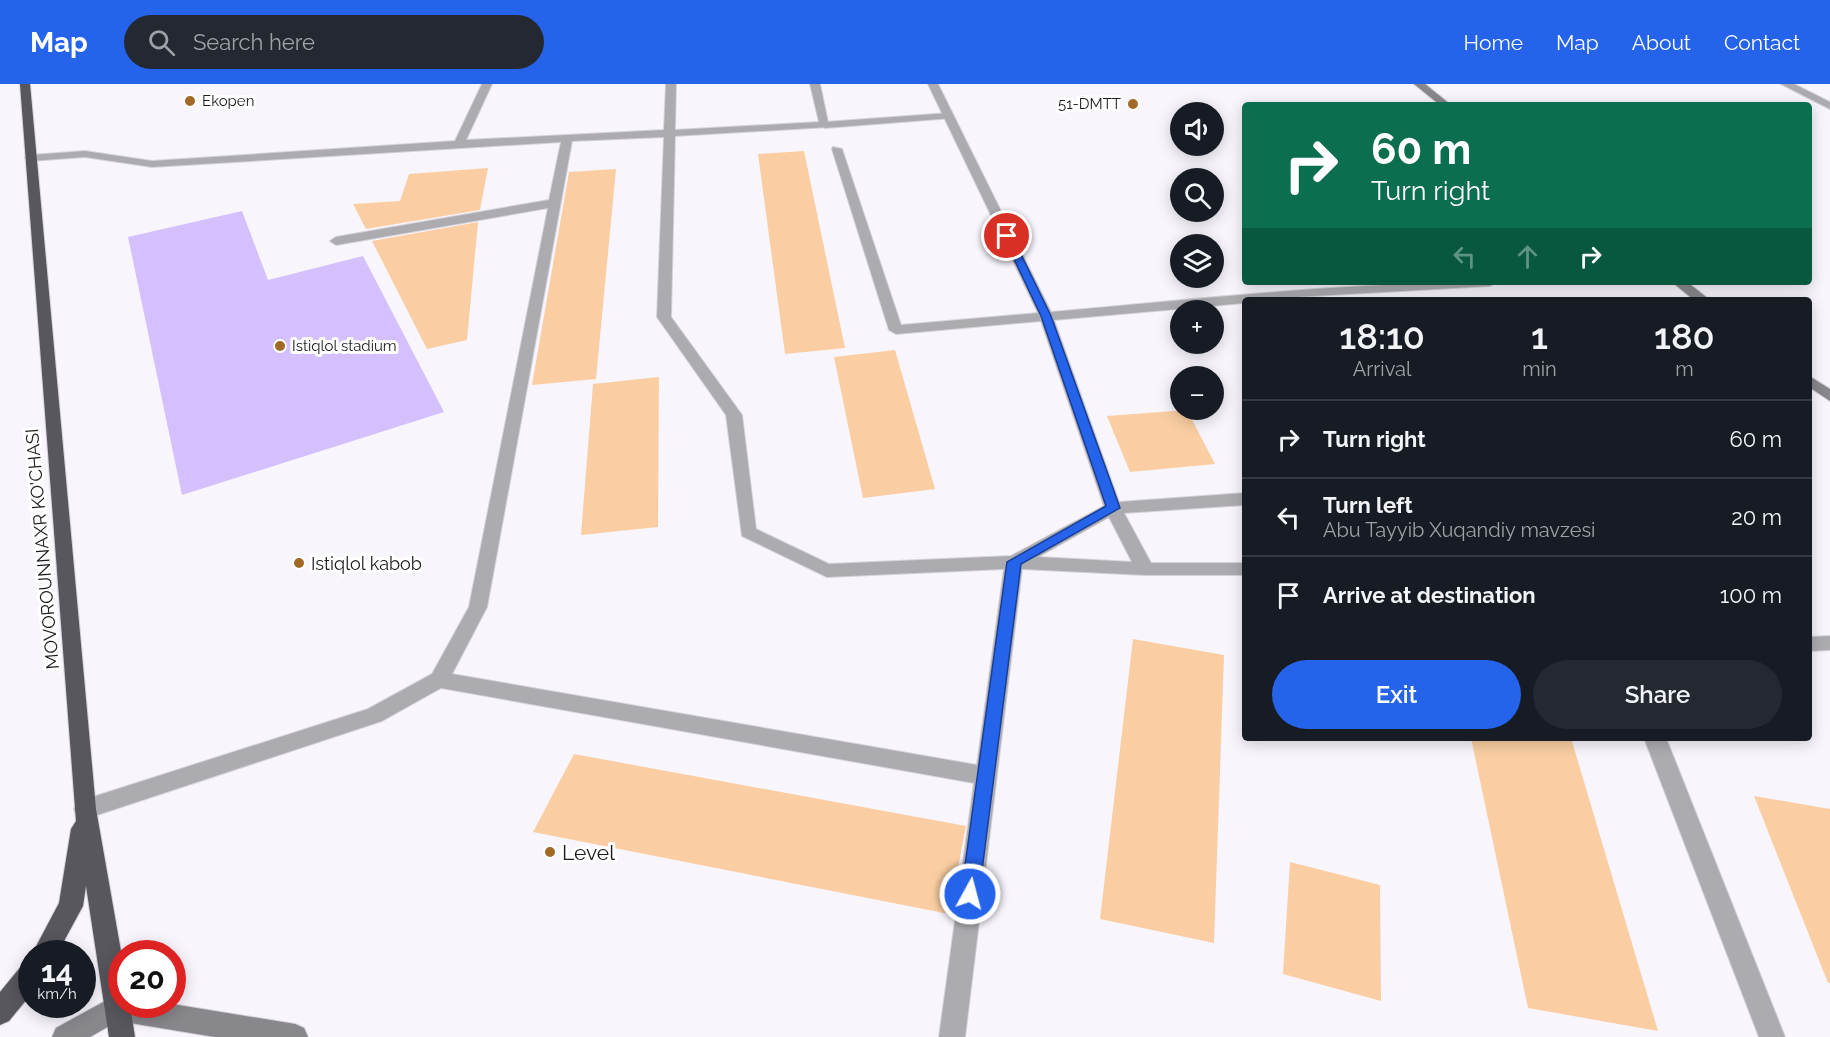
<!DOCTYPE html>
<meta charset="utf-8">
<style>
:root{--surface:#171b24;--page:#242831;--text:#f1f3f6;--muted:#9ea1a6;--line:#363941;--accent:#2563eb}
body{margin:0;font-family:Raleway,sans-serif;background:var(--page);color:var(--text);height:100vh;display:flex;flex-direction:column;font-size:22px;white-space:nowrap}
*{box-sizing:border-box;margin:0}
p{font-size:20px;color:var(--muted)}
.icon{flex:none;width:33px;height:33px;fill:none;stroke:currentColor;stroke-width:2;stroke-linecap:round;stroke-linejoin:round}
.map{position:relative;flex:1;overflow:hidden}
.details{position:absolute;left:1242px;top:213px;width:570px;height:444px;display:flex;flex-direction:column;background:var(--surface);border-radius:6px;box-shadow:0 3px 15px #0003}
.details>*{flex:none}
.top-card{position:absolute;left:1242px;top:18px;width:570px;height:183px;border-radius:6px;box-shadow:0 3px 15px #0003;background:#0b6e4f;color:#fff;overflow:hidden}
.buttons{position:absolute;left:1170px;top:18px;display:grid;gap:12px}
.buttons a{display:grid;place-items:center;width:54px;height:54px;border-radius:50%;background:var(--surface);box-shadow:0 3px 15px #0003;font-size:30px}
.speed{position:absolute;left:18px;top:856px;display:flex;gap:12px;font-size:30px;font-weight:700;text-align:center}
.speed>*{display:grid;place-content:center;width:78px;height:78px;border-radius:50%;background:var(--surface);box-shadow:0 3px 15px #0003;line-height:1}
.speed small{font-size:15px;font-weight:400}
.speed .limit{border:9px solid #d22;background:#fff;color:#111}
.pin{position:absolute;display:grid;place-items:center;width:51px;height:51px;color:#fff;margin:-26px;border:3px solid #fff;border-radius:50%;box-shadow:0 2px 6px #0007}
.me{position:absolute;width:66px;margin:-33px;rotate:7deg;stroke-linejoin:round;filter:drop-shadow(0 0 4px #0008)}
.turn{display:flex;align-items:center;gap:21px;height:126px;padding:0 30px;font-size:27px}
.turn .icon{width:78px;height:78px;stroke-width:2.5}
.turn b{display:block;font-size:42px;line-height:51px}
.lanes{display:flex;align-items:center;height:57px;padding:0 30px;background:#0003;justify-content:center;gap:30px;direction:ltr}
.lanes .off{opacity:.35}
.eta{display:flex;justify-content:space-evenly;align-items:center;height:102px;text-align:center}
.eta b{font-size:36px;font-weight:600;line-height:42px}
.button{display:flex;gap:12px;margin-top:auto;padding:12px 30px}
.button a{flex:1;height:69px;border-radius:36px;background:var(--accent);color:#fff;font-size:24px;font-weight:600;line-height:69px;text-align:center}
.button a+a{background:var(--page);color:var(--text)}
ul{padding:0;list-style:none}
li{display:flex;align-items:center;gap:18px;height:78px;padding:0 30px;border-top:2px solid var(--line)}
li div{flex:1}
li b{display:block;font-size:22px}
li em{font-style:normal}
header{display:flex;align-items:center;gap:36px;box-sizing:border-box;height:84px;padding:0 30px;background:var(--accent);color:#fff}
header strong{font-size:28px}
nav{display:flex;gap:33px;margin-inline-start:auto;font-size:21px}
.search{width:420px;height:54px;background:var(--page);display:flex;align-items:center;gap:15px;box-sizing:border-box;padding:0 21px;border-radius:33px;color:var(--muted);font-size:22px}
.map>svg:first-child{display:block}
.green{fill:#d4c0fd}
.building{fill:#facea2}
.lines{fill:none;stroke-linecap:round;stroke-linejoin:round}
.lane-casing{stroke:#d5d2d9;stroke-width:2}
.street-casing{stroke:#d5d2d9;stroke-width:2}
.secondary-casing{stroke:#d5d2d9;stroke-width:2}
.highway-casing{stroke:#d5d2d9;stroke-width:2}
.lane{fill:#acabaf;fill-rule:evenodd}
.street{fill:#acabaf;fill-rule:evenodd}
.secondary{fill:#88878c;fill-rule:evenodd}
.highway{fill:#59575e;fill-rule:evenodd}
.route{fill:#2563eb;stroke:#184099;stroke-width:1.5}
.poi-dot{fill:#a16925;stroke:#fff;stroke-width:2}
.labels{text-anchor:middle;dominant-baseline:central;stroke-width:6;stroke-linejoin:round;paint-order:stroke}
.far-poi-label{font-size:15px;fill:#1c1b1d;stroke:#fff;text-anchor:start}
.street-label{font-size:18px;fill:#1c1b1d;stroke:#fff}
.poi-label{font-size:18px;fill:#1c1b1d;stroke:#fff;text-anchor:start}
.near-poi-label{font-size:21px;fill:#1c1b1d;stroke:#fff;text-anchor:start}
</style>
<header>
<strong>Map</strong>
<div class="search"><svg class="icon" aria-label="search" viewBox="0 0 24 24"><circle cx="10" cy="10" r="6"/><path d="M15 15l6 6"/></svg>Search here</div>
<nav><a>Home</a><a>Map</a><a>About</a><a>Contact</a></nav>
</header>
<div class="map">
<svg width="1830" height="953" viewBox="0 0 1830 953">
<rect width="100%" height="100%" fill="#f8f5fd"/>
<!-- green -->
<path class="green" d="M 242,127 L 268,196 L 363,172 L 444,328 L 182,411 L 128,153 Z"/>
<!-- building -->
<g class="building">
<path d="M 804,67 L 845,264 L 785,270 L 758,70 Z"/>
<path d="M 488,84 L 480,126 L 366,145 L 353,120 L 400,117 L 409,90 Z"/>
<path d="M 616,85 L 596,295 L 532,301 L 569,88 Z"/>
<path d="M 478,138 L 467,256 L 427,265 L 372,157 Z"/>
<path d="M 895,266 L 935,405 L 863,414 L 834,273 Z"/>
<path d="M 659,293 L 658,443 L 581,451 L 593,300 Z"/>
<path d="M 1187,326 L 1215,380 L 1130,388 L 1107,332 Z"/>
<path d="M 1133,555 L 1224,571 L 1214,859 L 1100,835 Z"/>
<path d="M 1471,654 L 1571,654 L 1658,947 L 1528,924 Z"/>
<path d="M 574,670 L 966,742 L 949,830 L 533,748 Z"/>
<path d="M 1754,712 L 1830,725 L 1830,899 L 1828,899 Z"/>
<path d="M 1290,778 L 1380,801 L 1381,917 L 1283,890 Z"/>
</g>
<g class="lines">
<defs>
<g id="lane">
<path d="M 482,0 L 492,0 L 466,56 L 664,46 L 666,0 L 676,0 L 675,46 L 819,38 L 810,0 L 820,0 L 829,43 L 675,52 L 671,233 L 742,331 L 756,445 L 829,480 L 1011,472 L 1104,422 L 1041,237 L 896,250 L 889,246 L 832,65 L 833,63 L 842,65 L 901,241 L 1038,229 L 928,0 L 938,0 L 1051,228 C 1199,215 1348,198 1497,198 L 1490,202 L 1245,216 L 1245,219 L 1054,236 L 1119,418 L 1245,409 L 1245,421 L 1124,429 L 1151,479 L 1245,479 L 1245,491 L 1145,491 L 1022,485 L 965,953 L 939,953 L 974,699 L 441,604 L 382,637 L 85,735 L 77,732 L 74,725 L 77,718 L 368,625 L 432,590 L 469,523 L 548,124 L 336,161 L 330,157 L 336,153 L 549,116 L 561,58 L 152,83 L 85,73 L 31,77 L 25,74 L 31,71 L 85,67 L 152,77 L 455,57 ZM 664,53 L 657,233 L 726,331 L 742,452 L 827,493 L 1004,485 L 977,681 L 452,590 L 487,523 L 572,57 ZM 1109,433 L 1132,478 L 1038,473 Z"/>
<path d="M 1830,552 L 1830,566 L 1809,567 L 1809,553 Z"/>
<path d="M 1644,654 L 1666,654 L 1785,953 L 1759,953 Z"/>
</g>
<g id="street">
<path d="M 1781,0 L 1794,0 L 1830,18 L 1830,25 Z"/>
<path d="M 949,29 L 954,32 L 953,34 L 825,44 L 820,41 L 825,38 Z"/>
</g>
<g id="secondary">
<path d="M 1414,0 L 1425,0 L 1451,21 L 1440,21 Z"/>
<path d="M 1672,198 L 1687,198 L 1710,216 L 1694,216 Z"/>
<path d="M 1809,292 L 1830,305 L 1830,317 L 1809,303 Z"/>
<path d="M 116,911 L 122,912 L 122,921 L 172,920 L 295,940 L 304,944 L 308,953 L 215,953 L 118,937 L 90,953 L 52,953 L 56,944 Z"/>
</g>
<g id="highway">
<path d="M 20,0 L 30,0 L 96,725 L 122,873 L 122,921 L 130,921 L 135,953 L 109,953 L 86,802 L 83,822 L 57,870 L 32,870 L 59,819 L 71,745 L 76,737 Z"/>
<path d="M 32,877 L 32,909 L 9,937 L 0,941 L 0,908 L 23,880 Z"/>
</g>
</defs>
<!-- lane casing -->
<use href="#lane" class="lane-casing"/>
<!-- street casing -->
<use href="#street" class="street-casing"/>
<!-- secondary casing -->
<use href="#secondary" class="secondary-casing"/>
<!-- highway casing -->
<use href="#highway" class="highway-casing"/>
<!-- lane -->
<use href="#lane" class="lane"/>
<!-- street -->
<use href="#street" class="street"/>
<!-- secondary -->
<use href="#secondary" class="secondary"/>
<!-- highway -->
<use href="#highway" class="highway"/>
</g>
<!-- route -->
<path class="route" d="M 1007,149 L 1012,152 L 1051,232 L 1120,424 L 1021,480 L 979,810 L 977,816 L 970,819 L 964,816 L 961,810 L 1007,478 L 1106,422 L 1041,232 L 1003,152 Z"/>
<!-- markers -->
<g class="poi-dot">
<circle cx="190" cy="17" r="6"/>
<circle cx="1133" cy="20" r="6"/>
<circle cx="280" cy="262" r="6"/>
<circle cx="299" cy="479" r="6"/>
<circle cx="550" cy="768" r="6"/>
</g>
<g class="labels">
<!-- far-poi labels -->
<g class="far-poi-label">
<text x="202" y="17">Ekopen</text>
<text x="1121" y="20" text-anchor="end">51-DMTT</text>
<text x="292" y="262">Istiqlol stadium</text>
</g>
<!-- street labels -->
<g class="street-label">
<text transform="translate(42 465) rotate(-95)">MOVOROUNNAXR KO'CHASI</text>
</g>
<!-- poi labels -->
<g class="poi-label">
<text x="311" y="479">Istiqlol kabob</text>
</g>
<!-- near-poi labels -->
<g class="near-poi-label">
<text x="562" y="768">Level</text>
</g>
</g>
</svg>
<div class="buttons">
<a><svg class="icon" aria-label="sound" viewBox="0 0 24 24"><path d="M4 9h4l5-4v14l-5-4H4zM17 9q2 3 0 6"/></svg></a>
<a><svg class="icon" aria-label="search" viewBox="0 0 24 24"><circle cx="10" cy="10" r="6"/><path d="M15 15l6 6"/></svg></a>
<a><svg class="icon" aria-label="layers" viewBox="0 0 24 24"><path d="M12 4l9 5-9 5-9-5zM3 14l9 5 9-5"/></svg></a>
<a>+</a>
<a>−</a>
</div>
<div class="speed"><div>14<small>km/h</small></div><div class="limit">20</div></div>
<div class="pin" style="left:1007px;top:152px;background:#d93025"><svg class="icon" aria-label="arrive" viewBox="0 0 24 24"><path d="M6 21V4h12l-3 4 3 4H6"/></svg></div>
<svg class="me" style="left:970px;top:810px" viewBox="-20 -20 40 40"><circle r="17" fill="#2563eb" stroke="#fff" stroke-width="3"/><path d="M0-11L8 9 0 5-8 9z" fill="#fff"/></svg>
<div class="top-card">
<div class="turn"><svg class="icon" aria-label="right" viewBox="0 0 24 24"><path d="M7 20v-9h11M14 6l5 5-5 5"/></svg><div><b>60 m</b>Turn right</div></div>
<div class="lanes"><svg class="icon off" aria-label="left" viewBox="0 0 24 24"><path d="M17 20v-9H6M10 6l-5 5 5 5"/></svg><svg class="icon off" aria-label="ahead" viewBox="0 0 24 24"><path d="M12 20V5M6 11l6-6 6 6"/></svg><svg class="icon" aria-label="right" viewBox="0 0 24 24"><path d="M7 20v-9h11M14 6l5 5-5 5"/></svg></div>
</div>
<section class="details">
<div class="eta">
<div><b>18:10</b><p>Arrival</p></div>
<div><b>1</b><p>min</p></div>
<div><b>180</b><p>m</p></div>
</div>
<ul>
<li><svg class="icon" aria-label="right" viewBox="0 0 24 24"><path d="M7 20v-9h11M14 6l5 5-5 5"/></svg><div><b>Turn right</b></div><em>60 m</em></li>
<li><svg class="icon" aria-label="left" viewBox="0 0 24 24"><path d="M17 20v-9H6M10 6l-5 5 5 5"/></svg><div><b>Turn left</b><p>Abu Tayyib Xuqandiy mavzesi</p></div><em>20 m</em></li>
<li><svg class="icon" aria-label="arrive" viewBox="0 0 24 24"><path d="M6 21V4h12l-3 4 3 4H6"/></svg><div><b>Arrive at destination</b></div><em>100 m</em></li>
</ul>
<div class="button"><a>Exit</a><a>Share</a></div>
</section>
</div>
